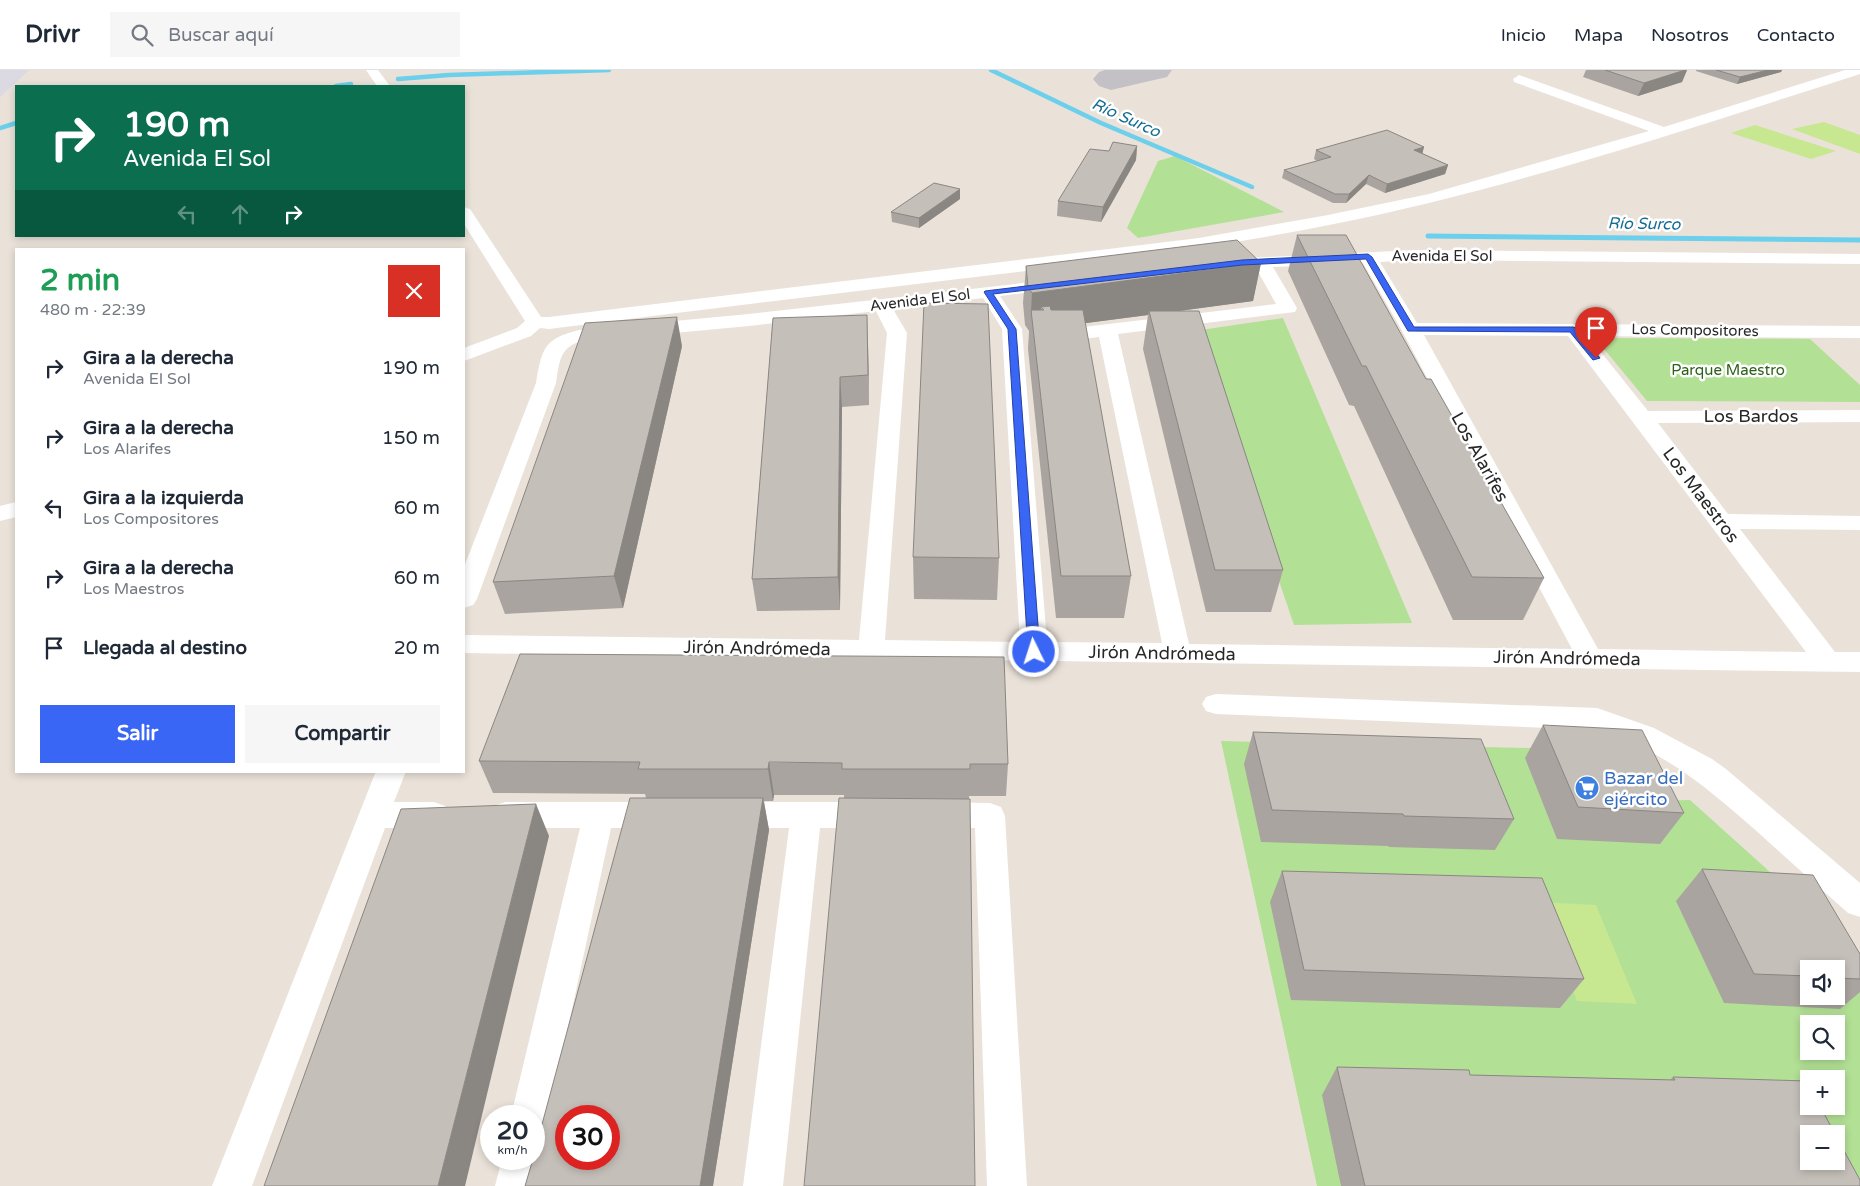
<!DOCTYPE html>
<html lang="es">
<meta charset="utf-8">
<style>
:root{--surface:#fff;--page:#f6f6f7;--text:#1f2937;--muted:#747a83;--line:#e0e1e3;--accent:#3a66f5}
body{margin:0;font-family:"Varela Round",sans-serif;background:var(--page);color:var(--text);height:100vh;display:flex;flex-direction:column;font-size:19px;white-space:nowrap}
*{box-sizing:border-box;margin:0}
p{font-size:16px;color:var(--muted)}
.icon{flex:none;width:28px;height:28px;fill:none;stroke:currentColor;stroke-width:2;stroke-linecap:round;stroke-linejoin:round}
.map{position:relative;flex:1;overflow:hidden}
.sheet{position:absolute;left:15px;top:178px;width:450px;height:525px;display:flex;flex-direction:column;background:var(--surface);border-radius:0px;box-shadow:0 2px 8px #0003}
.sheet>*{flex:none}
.guide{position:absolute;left:15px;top:15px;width:450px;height:152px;border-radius:0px;box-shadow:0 2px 8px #0003;background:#0b6e4f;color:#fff;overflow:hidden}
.buttons{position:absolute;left:1800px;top:890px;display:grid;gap:10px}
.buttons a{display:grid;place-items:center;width:45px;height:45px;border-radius:0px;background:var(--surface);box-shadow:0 2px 8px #0003;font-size:25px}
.speed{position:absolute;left:480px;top:1035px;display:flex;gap:10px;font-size:25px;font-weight:700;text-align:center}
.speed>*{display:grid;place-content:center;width:65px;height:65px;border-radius:50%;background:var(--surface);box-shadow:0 2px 8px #0003;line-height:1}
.speed small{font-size:12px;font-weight:400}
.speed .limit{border:8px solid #d22;background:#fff;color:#111}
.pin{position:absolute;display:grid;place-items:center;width:42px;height:42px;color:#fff;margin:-51px -21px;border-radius:50% 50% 50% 0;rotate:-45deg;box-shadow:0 0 5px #0007}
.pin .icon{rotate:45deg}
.me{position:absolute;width:55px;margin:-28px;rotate:356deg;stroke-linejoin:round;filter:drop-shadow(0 0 4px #0008)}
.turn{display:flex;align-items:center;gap:18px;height:105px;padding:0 25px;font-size:22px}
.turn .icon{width:65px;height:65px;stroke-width:2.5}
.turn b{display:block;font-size:35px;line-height:42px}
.lanes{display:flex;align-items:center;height:48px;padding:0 25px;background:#0003;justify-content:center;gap:25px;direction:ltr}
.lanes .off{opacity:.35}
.round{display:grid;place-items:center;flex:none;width:52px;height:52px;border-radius:0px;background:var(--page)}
.head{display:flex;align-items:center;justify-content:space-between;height:85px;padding:0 25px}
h1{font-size:30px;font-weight:700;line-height:38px;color:#1e9e55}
.primary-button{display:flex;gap:10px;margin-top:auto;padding:10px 25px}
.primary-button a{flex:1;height:58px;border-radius:0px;background:var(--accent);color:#fff;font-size:20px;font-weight:700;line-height:58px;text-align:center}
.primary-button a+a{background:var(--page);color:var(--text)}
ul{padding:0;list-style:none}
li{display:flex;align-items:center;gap:15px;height:70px;padding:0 25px}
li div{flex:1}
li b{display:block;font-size:19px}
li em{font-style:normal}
header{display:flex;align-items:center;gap:30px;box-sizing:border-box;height:70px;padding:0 25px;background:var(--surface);border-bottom:1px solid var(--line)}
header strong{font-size:24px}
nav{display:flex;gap:28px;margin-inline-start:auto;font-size:18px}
.search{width:350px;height:45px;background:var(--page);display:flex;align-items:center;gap:12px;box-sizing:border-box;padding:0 18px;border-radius:0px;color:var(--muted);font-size:19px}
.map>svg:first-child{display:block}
.industrial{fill:#dbd9e2}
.green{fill:#b2e095;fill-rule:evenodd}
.pitch{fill:#c7e791}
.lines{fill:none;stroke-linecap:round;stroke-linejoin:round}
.stream-far1{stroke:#6ccfeb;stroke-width:4.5}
.stream{stroke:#6ccfeb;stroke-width:5}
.taxiway{fill:#c3c1c5;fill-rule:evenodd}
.street{fill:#fff;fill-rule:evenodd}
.wall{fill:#a9a49f;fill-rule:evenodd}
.shaded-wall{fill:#8a8682}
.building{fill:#c5bfb9;stroke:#8a8682;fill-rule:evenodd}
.route{fill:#3a66f5;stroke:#26429f}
.labels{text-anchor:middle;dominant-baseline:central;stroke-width:5;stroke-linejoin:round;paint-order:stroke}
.far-street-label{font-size:15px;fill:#272727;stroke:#fff}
.far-park-label{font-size:15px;fill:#2c611a;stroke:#fff}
.far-water-label{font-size:16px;font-style:italic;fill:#106c92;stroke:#fff}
.street-label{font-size:18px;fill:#272727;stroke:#fff}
.shop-label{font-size:18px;fill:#366cbe;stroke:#fff;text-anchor:start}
</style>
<header>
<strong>Drivr</strong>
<div class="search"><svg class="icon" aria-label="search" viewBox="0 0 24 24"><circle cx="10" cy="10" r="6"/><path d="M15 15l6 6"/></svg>Buscar aquí</div>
<nav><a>Inicio</a><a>Mapa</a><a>Nosotros</a><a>Contacto</a></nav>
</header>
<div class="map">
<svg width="1860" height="1116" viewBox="0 0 1860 1116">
<rect width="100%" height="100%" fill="#eae2d9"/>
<!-- industrial -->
<path class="industrial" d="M 0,0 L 29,0 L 0,27 Z"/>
<!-- green -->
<g class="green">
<path d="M 1175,86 L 1284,142 L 1138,168 L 1127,158 L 1158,91 Z"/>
<path d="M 1283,248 L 1412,553 L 1294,555 L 1194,261 Z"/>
<path d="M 1595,268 L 1810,269 L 1860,315 L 1860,332 L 1647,331 Z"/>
<path d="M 1221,671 L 1619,680 L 1651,731 L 1690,730 L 1860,883 L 1860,1116 L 1317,1116 ZM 1809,899 L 1836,899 L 1836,926 L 1809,926 ZM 1809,954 L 1836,954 L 1836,981 L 1809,981 ZM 1809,1009 L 1836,1009 L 1836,1036 L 1809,1036 ZM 1809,1064 L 1836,1064 L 1836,1091 L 1809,1091 Z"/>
</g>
<!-- pitch -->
<g class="pitch">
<path d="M 1824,52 L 1860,65 L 1860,84 L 1792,59 Z"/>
<path d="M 1755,55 L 1836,81 L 1811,89 L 1731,63 Z"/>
<path d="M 1540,832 L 1596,835 L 1637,934 L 1577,931 Z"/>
</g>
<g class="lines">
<!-- stream-far1 -->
<g class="stream-far1">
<path d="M 991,0 L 1101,53 L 1252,117"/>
<path d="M 398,9 L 449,5 L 609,0"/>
<path d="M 336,16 L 351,14"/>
<path d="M 0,58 L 16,53"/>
</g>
<!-- stream -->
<path class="stream" d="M 1428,166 L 1860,170"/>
<!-- taxiway -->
<path class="taxiway" d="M 1105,0 L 1172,0 L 1167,7 L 1111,20 L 1099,16 L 1093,9 L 1099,2 Z"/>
<!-- street -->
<g class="street">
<path d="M 366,0 L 378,0 L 390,16 L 377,16 Z"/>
<path d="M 1845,0 L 1860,0 L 1860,4 C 1685,60 1510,119 1329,155 C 1204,180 1077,195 950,210 C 816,226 683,242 549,259 L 540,258 L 531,266 L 464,291 L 464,278 L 517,258 L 525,251 L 464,154 L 464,137 L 470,139 L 541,247 L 549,247 L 1199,168 L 1328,145 L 1429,124 L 1649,61 L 1514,12 L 1513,9 L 1519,5 L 1664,57 Z"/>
<path d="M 1417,180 L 1860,184 L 1860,194 L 1417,190 L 1380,192 L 1417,253 L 1860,256 L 1860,268 L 1588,266 L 1648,341 L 1860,340 L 1860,352 L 1658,353 L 1728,444 L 1860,446 L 1860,460 L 1740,459 L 1835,582 L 1860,582 L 1860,602 L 464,583 L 464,565 L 859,570 L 887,263 L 876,241 L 749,256 L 579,272 C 559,278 559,295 556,313 L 477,529 L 473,535 L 464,538 L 464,497 L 536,313 C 542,279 543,269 579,260 L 749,244 L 1059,209 L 1065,210 L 1068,214 L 1065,218 L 1000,226 L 1022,259 L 1047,572 L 1162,573 L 1099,267 L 1050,273 L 1043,271 L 1040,267 L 1043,263 L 1050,261 L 1276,234 L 1256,198 L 1225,199 L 1219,198 L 1216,194 L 1219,190 L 1225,189 ZM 1363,193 L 1401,259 L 1572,579 L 1189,574 L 1118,264 L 1295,242 L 1297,238 L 1273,197 ZM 983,228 L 1002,259 L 1020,572 L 885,570 L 907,263 L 893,239 ZM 1424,265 L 1568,266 L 1806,582 L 1598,579 Z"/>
<path d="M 16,432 L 16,447 L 0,451 L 0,436 Z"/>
<path d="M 1216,624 L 1597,638 L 1654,658 L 1712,689 L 1726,699 L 1860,813 L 1860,847 L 1848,843 C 1819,817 1789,791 1760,764 C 1707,718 1666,681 1597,660 L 1216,644 L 1206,641 L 1202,634 L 1206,627 Z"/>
<path d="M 376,701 L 406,701 L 394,732 L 434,732 L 445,736 L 449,745 L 445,754 L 434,758 L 385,758 L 252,1116 L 212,1116 Z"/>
<path d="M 505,732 L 661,732 L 672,736 L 676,745 L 672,754 L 661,758 L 611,758 L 549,1046 L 543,1059 L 534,1063 L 534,1046 L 511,1046 L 580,758 L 505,758 L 494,754 L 490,745 L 494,736 Z"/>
<path d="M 730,732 L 874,732 L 885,736 L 889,745 L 885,754 L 874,758 L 820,758 L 783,1116 L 743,1116 L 789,758 L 730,758 L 719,754 L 715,745 L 719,736 Z"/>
<path d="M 935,732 L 990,733 L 1001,737 L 1005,746 L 1027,1116 L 987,1116 L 975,758 L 935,758 L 924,754 L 920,745 L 924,736 Z"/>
<path d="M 534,1075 L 541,1089 L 535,1116 L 495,1116 L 502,1089 L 534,1089 Z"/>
</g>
</g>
<!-- wall -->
<g class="wall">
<path d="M 1586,0 L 1687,0 L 1682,12 L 1638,26 L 1583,7 Z"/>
<path d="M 1696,0 L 1782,0 L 1781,2 L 1737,14 L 1696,1 Z"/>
<path d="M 1137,76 L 1136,90 L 1101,152 L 1057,146 L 1058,131 L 1109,81 Z"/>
<path d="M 1424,77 L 1422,83 L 1448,95 L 1445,104 L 1385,123 L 1366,114 L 1346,133 L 1333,133 L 1282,108 L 1284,100 L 1317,91 L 1314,89 L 1316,80 Z"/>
<path d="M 960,129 L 919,158 L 892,152 L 891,142 Z"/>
<path d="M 1297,165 L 1426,309 L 1544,508 L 1523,550 L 1453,550 L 1354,336 L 1349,335 L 1288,201 Z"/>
<path d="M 1261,193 L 1253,231 L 1177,241 L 1283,500 L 1271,542 L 1206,542 L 1143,279 L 1148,245 L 1085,253 L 1131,506 L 1124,548 L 1056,548 L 1028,279 L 1029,261 L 1025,255 L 1023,233 L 1026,196 Z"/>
<path d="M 773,248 L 868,275 L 869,335 L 842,337 L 840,540 L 757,541 L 752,509 Z"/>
<path d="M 682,276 L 623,538 L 505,544 L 493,512 Z"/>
<path d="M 913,487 L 999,488 L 997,530 L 914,529 Z"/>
<path d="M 1543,655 L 1684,743 L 1660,774 L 1557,769 L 1525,688 Z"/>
<path d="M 1253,662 L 1514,749 L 1495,780 L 1389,777 L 1388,776 L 1261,772 L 1244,694 Z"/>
<path d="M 479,691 L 1008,694 L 1006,726 L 969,726 L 969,729 L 844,728 L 844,725 L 774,725 L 773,731 L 764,731 L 769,760 L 713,1116 L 525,1116 L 646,728 L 645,724 L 493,723 Z"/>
<path d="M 1702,799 L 1860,884 L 1860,922 L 1840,939 L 1724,933 L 1676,831 ZM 1809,899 L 1836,899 L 1836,926 L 1809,926 Z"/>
<path d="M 1282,801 L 1584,909 L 1560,938 L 1291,930 L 1270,832 Z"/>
<path d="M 1337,997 L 1470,1005 L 1670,1010 L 1673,1007 L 1860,1116 L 1341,1116 L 1322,1025 Z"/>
</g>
<!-- shaded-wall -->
<g class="shaded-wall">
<path d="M 1685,0 L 1687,0 L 1682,12 L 1638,26 L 1644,13 Z"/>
<path d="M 1768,0 L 1782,0 L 1781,2 L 1737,14 L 1740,7 Z"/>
<path d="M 1137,76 L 1136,90 L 1101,152 L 1103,137 Z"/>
<path d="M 1424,77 L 1422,85 L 1414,80 Z"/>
<path d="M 1448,95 L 1445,104 L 1385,123 L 1387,114 Z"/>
<path d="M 1369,105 L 1366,114 L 1346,133 L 1349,124 Z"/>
<path d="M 960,119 L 960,129 L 919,158 L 919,148 Z"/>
<path d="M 1261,193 L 1253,231 L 1150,245 L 1149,241 L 1148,245 L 1064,256 L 1044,240 L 1041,237 L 1039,260 L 1031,242 L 1032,223 Z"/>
<path d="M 867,245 L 868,275 L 869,335 L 868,305 Z"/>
<path d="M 677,247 L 682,276 L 623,538 L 614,506 Z"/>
<path d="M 840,307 L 842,337 L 840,540 L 838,507 Z"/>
<path d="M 769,692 L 774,725 L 773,731 L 768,699 Z"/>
<path d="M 763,728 L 769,760 L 713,1116 L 700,1116 Z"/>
<path d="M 536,734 L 549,766 L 465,1116 L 438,1116 Z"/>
</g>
<!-- building -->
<g class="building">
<path d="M 1605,0 L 1685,0 L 1644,13 Z"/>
<path d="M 1716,0 L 1768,0 L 1740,7 Z"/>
<path d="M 1387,60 L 1424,77 L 1414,80 L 1448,95 L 1387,114 L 1369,105 L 1349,124 L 1335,124 L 1284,100 L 1331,87 L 1316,80 Z"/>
<path d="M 1113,72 L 1137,76 L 1103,137 L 1058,131 L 1090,79 L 1109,81 Z"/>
<path d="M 934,113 L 960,119 L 919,148 L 891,142 Z"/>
<path d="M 1297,165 L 1346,165 L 1426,309 L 1431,309 L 1544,508 L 1472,507 L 1366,296 L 1362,296 Z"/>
<path d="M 1237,170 L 1261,193 L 1032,223 L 1028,217 L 1026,196 Z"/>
<path d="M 924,233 L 988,234 L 999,488 L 913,487 Z"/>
<path d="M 1050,236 L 1051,240 L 1083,240 L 1131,506 L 1061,506 L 1031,240 L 1044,240 L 1041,237 Z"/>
<path d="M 1149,241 L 1199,241 L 1283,500 L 1215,500 Z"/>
<path d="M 867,245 L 868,305 L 840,307 L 838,507 L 752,509 L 773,248 Z"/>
<path d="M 677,247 L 614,506 L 493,512 L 585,253 Z"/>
<path d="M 520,584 L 1004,587 L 1008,694 L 970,694 L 970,699 L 842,699 L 842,693 L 769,692 L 768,699 L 638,699 L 640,692 L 479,691 Z"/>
<path d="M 1543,655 L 1642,660 L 1684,743 L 1578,737 Z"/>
<path d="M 1253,662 L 1481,669 L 1514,749 L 1404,746 L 1403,744 L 1272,740 Z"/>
<path d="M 630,728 L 763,728 L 700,1116 L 525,1116 L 533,1089 L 534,1089 L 534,1084 ZM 566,1046 L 609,1046 L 609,1089 L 566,1089 Z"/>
<path d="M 839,728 L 970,729 L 975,1116 L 804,1116 Z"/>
<path d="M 536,734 L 438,1116 L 264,1116 L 401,739 Z"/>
<path d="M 1702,799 L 1813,805 L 1860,884 L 1860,909 L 1836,908 L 1836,899 L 1809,899 L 1809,906 L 1754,904 Z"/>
<path d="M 1282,801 L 1542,808 L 1584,909 L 1304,900 Z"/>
<path d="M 1337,997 L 1469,1000 L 1470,1005 L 1675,1010 L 1673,1007 L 1807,1011 L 1809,1014 L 1809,1036 L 1820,1036 L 1835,1064 L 1809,1064 L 1809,1091 L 1836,1091 L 1836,1066 L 1860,1110 L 1860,1116 L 1365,1116 Z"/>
</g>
<!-- route -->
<path class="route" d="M 1368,184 L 1372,187 L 1414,257 L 1573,257 L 1576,258 L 1600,288 L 1593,290 L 1570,262 L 1408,261 L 1366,189 L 1242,195 L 993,224 L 1016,259 L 1040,582 L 1038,585 L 1030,585 L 1028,582 L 1008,259 L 984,222 L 985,221 L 1242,190 Z"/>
<!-- icons -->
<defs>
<symbol id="supermarket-disc" viewBox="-11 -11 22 22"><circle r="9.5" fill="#3f7fe0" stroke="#fff"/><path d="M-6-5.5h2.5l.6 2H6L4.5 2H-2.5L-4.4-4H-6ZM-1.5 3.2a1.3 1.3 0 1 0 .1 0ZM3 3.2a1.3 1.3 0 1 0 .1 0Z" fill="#fff"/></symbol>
</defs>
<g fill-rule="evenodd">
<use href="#supermarket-disc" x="1573" y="704" width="28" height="28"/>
</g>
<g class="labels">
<!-- far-street labels -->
<g class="far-street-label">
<text x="1442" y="186">Avenida El Sol</text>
<text transform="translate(920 230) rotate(-7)">Avenida El Sol</text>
<text transform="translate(1695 260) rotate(1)">Los Compositores</text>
</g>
<!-- far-park labels -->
<g class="far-park-label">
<text x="1728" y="300">Parque Maestro</text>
</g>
<!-- far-water labels -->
<g class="far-water-label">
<text transform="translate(1126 48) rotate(24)">Río Surco</text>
<text transform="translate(1644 154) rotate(1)">Río Surco</text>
</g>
<!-- street labels -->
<g class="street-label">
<text x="1751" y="346">Los Bardos</text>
<text transform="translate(1480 387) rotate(61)">Los Alarifes</text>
<text transform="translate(1701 425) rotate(53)">Los Maestros</text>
<text transform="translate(757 578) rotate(1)">Jirón Andrómeda</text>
<text transform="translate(1162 583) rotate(1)">Jirón Andrómeda</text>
<text transform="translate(1567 588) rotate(1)">Jirón Andrómeda</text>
</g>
<!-- shop labels -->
<g class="shop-label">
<text x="1604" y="708">Bazar del<tspan x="1604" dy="21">ejército</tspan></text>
</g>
</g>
</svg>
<div class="buttons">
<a><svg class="icon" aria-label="sound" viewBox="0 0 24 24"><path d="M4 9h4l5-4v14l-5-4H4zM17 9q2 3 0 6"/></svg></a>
<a><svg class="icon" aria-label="search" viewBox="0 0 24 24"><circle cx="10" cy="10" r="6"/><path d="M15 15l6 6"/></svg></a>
<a>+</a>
<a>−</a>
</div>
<div class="speed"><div>20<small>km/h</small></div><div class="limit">30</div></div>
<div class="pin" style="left:1596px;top:288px;background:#d93025"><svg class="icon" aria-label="arrive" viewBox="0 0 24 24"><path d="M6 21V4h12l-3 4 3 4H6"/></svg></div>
<svg class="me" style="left:1034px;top:582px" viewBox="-20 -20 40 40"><circle r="17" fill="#3a66f5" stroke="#fff" stroke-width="3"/><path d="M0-11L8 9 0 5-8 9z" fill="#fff"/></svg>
<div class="guide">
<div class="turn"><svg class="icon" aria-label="right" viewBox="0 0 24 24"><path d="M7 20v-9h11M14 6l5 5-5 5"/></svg><div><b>190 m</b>Avenida El Sol</div></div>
<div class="lanes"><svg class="icon off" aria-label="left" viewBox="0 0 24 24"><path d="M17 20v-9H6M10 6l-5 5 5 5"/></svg><svg class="icon off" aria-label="ahead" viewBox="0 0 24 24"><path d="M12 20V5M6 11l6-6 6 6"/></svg><svg class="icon" aria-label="right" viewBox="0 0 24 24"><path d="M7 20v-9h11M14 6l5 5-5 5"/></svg></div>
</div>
<section class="sheet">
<div class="head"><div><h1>2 min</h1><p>480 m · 22:39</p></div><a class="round" style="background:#d93025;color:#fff"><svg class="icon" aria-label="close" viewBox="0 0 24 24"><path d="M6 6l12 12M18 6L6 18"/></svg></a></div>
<ul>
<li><svg class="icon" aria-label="right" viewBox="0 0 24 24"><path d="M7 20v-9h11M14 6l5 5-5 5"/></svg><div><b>Gira a la derecha</b><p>Avenida El Sol</p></div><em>190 m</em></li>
<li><svg class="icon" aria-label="right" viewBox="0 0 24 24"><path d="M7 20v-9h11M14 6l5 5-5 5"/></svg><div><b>Gira a la derecha</b><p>Los Alarifes</p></div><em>150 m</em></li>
<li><svg class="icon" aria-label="left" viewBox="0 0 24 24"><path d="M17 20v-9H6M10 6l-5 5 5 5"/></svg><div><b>Gira a la izquierda</b><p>Los Compositores</p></div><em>60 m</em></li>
<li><svg class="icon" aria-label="right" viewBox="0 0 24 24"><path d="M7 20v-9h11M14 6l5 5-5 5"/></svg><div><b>Gira a la derecha</b><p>Los Maestros</p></div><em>60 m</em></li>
<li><svg class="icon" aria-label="arrive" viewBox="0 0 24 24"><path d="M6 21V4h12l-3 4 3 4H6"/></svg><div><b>Llegada al destino</b></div><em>20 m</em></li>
</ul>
<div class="primary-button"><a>Salir</a><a>Compartir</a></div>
</section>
</div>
